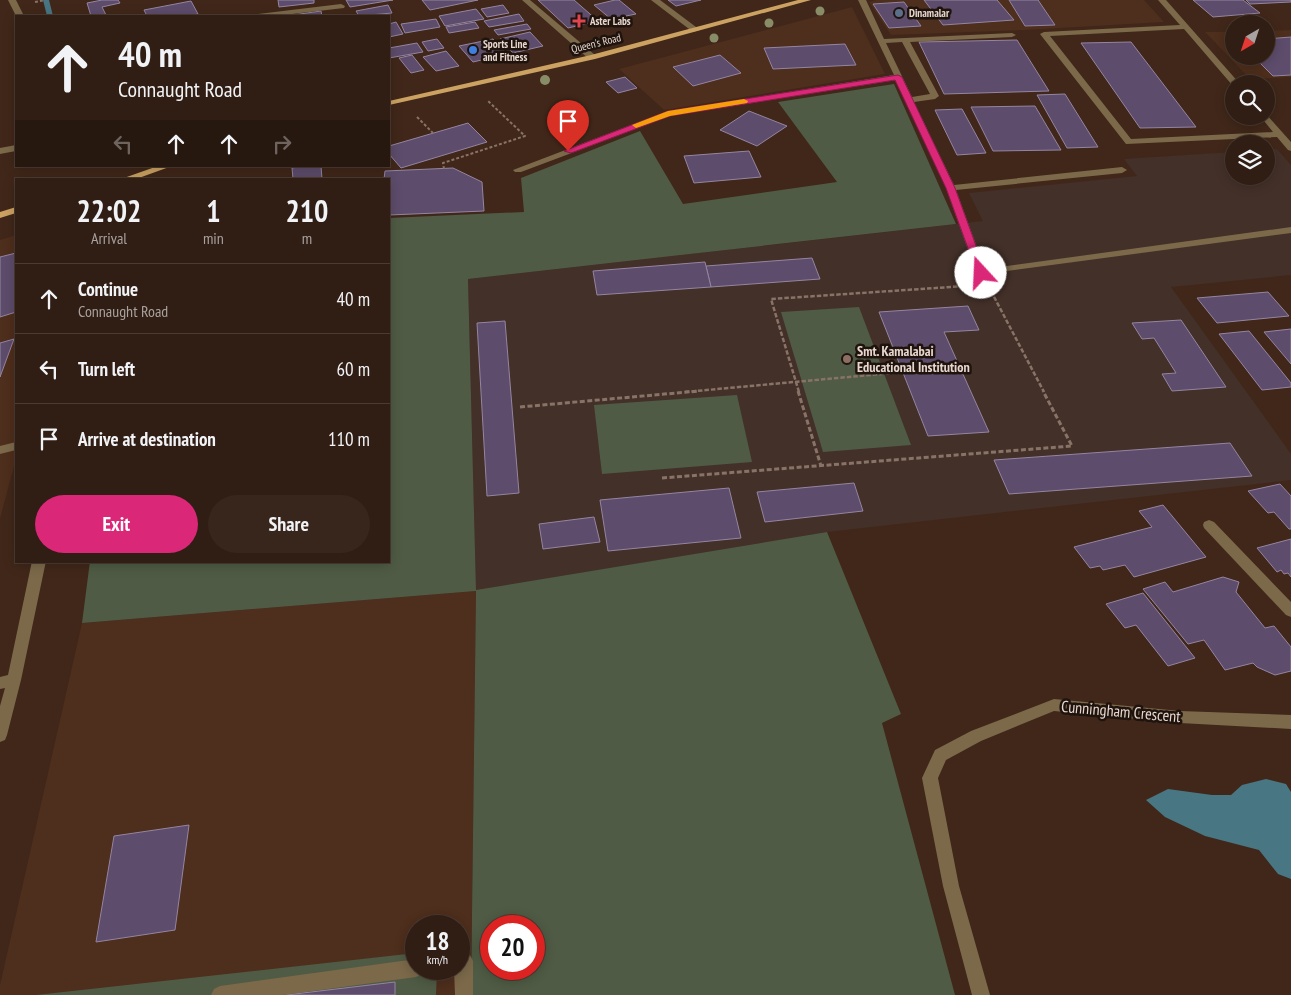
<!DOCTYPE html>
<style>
:root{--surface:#301d13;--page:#38261c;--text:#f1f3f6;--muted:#a8a2a0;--line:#4b3b33;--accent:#db2777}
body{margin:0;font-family:"PT Sans Narrow",sans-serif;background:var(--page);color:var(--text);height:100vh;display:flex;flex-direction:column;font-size:19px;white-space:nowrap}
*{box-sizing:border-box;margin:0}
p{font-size:16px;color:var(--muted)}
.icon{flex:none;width:28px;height:28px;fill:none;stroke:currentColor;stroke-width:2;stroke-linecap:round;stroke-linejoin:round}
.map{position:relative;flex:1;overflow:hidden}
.panel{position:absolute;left:15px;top:178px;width:375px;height:385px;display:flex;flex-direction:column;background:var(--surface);border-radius:0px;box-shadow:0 2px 12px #0003,0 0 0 1px var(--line)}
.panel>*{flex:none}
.top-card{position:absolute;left:15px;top:15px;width:375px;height:152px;border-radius:0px;box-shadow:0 2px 12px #0003,0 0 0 1px var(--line);background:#301d13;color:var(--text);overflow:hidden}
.needle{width:32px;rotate:219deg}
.tools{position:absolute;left:1225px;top:15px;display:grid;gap:10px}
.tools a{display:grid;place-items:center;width:50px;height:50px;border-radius:50%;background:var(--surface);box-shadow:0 2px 12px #0003,0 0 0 1px var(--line);font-size:25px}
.speed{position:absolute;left:405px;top:915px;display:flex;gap:10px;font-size:25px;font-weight:700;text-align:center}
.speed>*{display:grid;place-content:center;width:65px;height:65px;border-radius:50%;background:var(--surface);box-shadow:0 2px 12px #0003,0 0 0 1px var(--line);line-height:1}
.speed small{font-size:12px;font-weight:400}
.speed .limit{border:8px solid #d22;background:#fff;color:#111}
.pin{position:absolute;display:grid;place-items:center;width:42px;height:42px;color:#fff;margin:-51px -21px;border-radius:50% 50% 50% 0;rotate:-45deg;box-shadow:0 0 5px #0007}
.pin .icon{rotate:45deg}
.me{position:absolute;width:55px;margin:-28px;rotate:340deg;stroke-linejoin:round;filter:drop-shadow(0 0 4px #0008)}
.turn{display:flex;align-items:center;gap:18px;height:105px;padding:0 20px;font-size:22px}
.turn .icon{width:65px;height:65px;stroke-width:2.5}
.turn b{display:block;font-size:35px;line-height:42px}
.lanes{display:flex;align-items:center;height:48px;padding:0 20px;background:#0003;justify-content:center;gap:25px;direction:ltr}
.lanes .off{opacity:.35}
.eta{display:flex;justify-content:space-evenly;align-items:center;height:85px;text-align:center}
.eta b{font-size:30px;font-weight:700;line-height:35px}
.action{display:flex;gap:10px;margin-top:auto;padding:10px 20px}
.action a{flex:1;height:58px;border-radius:30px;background:var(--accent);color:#fff;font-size:20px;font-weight:700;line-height:58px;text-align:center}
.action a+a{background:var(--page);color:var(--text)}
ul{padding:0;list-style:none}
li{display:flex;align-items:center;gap:15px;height:70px;padding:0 20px;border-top:1px solid var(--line)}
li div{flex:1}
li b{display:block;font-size:19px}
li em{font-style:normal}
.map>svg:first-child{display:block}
.built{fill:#4e2e1c;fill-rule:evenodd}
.education{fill:#433029}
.green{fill:#4f5b44;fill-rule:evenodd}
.water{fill:#487683}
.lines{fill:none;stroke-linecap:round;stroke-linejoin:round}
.stream{fill:#487683;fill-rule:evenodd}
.building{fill:#5d4c6b;stroke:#9485a1}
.path-far2{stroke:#897367;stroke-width:2;stroke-dasharray:3 2;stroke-linecap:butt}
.path-far1{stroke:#897367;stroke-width:2.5;stroke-dasharray:4.5 2;stroke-linecap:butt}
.path{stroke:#897367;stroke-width:3;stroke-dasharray:5 2.5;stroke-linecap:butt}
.minor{fill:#7c694a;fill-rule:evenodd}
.major{fill:#cba261;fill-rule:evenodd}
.tree{fill:#898d67}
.route{fill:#db2777;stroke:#8e194d}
.slow{fill:#f59e0b}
.service-dot{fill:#5c6f8a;stroke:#1e130d;stroke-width:2}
.health-dot{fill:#e0444e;stroke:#1e130d;stroke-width:2}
.shop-dot{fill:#3f7fe0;stroke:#1e130d;stroke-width:2}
.education-dot{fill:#8d6e63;stroke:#1e130d;stroke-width:2}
.labels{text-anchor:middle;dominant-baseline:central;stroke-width:5;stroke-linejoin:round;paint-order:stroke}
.far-poi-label{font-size:11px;font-weight:bold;fill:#e8d7ce;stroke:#1e130d;text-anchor:start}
.far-street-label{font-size:11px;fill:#e8d7ce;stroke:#1e130d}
.poi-label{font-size:14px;font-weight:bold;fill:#e8d7ce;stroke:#1e130d;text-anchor:start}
.near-street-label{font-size:16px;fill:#e8d7ce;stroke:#1e130d}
</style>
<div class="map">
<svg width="1291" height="995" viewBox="0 0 1291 995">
<rect width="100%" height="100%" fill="#402719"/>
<!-- built -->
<g class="built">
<path d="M 876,0 L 1144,0 L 1164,22 L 1025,30 L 891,35 L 869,2 Z"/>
<path d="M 852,7 L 885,74 L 664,110 L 619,69 Z"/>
<path d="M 1291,30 L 1291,77 L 1250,79 L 1205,32 L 1234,32 L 1234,56 L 1266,56 L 1266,31 Z"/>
<path d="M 16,235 L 16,458 L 0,519 L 0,240 Z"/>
<path d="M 476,591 L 471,995 L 0,995 L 0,985 L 82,623 ZM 416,926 L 459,926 L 459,969 L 416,969 Z"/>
</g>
<!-- education -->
<path class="education" d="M 1277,149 L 1291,165 L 1291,275 L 1171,287 L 1291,454 L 1291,480 L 827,532 L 476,591 L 468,279 L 983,221 L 969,193 L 1137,176 L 1124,159 L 1234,152 L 1234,176 L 1266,176 L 1266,150 Z"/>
<!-- green -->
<g class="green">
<path d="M 894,84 L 956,224 L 468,279 L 476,590 L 827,532 L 901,714 L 882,723 L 955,995 L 471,995 L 476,591 L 82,623 L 90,561 L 389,561 L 389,218 L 524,212 L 521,178 L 640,131 L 683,204 L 837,182 L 778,102 ZM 491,926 L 534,926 L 534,969 L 491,969 Z"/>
<path d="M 859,307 L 911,445 L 823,452 L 781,312 Z"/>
<path d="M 737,395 L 752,462 L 602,474 L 594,405 Z"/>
<path d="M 416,953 L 416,969 L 437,969 L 436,995 L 36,995 Z"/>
</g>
<!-- water -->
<path class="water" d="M 1266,779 L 1286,784 L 1291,792 L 1291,879 L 1278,874 L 1259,850 L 1205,836 L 1165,817 L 1146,800 L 1168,789 L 1212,795 L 1231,795 L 1242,785 Z"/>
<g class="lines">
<!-- stream -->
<path class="stream" d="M 43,0 L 49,0 L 53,16 L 47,16 Z"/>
</g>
<!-- building -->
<g class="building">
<path d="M 102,0 L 118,0 L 120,3 L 102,7 L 106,15 L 91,16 L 87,3 Z"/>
<path d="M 278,0 L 314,0 L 314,3 L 279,7 Z"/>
<path d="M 346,0 L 393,0 L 350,7 Z"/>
<path d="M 422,0 L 478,0 L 430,10 Z"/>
<path d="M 538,0 L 574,0 L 598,21 L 568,28 Z"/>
<path d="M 615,0 L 619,0 L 636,14 L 611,19 L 594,5 Z"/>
<path d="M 668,0 L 701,0 L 676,6 Z"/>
<path d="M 924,0 L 997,0 L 1014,20 L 943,25 Z"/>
<path d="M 1009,0 L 1038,0 L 1055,25 L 1025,26 Z"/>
<path d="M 1193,0 L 1243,0 L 1260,13 L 1213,17 Z"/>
<path d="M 1246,0 L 1291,0 L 1291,2 L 1250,4 Z"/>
<path d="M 191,1 L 198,14 L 187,16 L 147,16 L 144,10 Z"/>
<path d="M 904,2 L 921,26 L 889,28 L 873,4 Z"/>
<path d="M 388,5 L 392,13 L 359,16 L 356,11 Z"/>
<path d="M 503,5 L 509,13 L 487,17 L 481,9 Z"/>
<path d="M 476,9 L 484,19 L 445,26 L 439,16 Z"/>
<path d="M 321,11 L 322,16 L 286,16 Z"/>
<path d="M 519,14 L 524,21 L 489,27 L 484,21 Z"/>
<path d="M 436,19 L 440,27 L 405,33 L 401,24 Z"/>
<path d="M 396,22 L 403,34 L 389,37 L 389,24 Z"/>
<path d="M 475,22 L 479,28 L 449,33 L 446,27 Z"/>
<path d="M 527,24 L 531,29 L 498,35 L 494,30 Z"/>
<path d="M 530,32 L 543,46 L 513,53 L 500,39 Z"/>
<path d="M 1291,37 L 1291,75 L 1273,76 L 1253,56 L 1266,56 L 1266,39 Z"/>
<path d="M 437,39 L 444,48 L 428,51 L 422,42 Z"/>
<path d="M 493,39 L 507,54 L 473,62 L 459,46 Z"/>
<path d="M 1017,40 L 1049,91 L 944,94 L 919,42 Z"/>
<path d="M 1131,42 L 1196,127 L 1140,128 L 1081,43 Z"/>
<path d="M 417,43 L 423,52 L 389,58 L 389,48 Z"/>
<path d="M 845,44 L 856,65 L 773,69 L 764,48 Z"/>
<path d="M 446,51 L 459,66 L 436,71 L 423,57 Z"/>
<path d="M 412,55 L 424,70 L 411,73 L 399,58 Z"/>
<path d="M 720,55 L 741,73 L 693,86 L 673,67 Z"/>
<path d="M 625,77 L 637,88 L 618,93 L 606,82 Z"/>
<path d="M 1065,94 L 1098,147 L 1067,148 L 1037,95 Z"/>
<path d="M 1035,106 L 1061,150 L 993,151 L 971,107 Z"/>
<path d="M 962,109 L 986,153 L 957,155 L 935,110 Z"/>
<path d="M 749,111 L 787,126 L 757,146 L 720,130 Z"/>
<path d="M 468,123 L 487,142 L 401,168 L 389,154 L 389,146 Z"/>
<path d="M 749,151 L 761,177 L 694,183 L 684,156 Z"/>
<path d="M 306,166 L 321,166 L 322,179 L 293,179 L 292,168 Z"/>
<path d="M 453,168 L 482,182 L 484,211 L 389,215 L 389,179 L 384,179 L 385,171 Z"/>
<path d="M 16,253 L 16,312 L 0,317 L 0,257 Z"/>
<path d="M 812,258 L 820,279 L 711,287 L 706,266 Z"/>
<path d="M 705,262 L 711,287 L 597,295 L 593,271 Z"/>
<path d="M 1268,292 L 1289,316 L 1217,323 L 1197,298 Z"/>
<path d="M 968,306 L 979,330 L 944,332 L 989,432 L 928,436 L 879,312 Z"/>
<path d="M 1181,320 L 1226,387 L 1172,391 L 1162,374 L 1176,373 L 1154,338 L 1142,339 L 1132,323 Z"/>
<path d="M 505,321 L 519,493 L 487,496 L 477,323 Z"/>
<path d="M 1291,329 L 1291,364 L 1264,332 Z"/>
<path d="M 1249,331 L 1291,383 L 1291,387 L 1262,390 L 1219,334 Z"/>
<path d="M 14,339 L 0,377 L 0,343 Z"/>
<path d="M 1230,443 L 1252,476 L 1009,494 L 994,460 Z"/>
<path d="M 854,483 L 863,511 L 765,522 L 757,492 Z"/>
<path d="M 1280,484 L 1291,496 L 1291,529 L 1289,529 L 1274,512 L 1268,513 L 1248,491 Z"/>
<path d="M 729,488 L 741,538 L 608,551 L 600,500 Z"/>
<path d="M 1163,505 L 1206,557 L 1134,577 L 1125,565 L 1103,570 L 1100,566 L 1090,568 L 1074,547 L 1152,527 L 1139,511 Z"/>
<path d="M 594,517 L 600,542 L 543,549 L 539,524 Z"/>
<path d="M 1291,539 L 1291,577 L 1288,573 L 1284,574 L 1281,570 L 1277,572 L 1257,548 Z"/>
<path d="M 1223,577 L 1239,582 L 1236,592 L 1265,628 L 1274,626 L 1291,647 L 1291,671 L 1275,675 L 1257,667 L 1253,663 L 1225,670 L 1204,640 L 1188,644 L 1143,589 L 1165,582 L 1173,592 Z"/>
<path d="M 1143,593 L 1195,658 L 1168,666 L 1136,625 L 1125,628 L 1106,604 Z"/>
<path d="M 189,825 L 175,930 L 96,942 L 114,836 Z"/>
<path d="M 395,982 L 395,995 L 286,995 Z"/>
</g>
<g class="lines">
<!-- path-far2 -->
<g class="path-far2">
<path d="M 35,2 L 45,0"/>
<path d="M 417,117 L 433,133"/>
<path d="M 444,169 L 443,163 L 525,136 L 488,101"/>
</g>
<!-- path-far1 -->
<g class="path-far1">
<path d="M 991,291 L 1044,392"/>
<path d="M 685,392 L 903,372"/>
<path d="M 799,392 L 771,299 L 966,286"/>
</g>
<!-- path -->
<g class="path">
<path d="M 798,391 L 821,466"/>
<path d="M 520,407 L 699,391"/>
<path d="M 662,478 L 1072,446 L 1043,391"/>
</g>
<!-- minor -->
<g class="minor">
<path d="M 8,0 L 16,0 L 24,16 L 16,16 Z"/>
<path d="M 522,0 L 530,0 L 595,55 L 595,59 L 589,59 Z"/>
<path d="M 651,0 L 660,0 L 700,30 L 693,32 Z"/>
<path d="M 858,0 L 866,0 L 884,39 L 1012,33 L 1016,35 L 1012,37 L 910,42 L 939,96 L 935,99 L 914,102 L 954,185 L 1122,167 L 1127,170 L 1122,173 L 956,190 L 985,269 L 1291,227 L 1291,233 L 977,275 L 946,188 L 896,80 L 670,116 L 521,172 L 515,172 L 513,170 L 665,112 L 894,75 ZM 902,42 L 930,94 L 912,97 L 886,43 Z"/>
<path d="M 1158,0 L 1166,0 L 1240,84 L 1234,84 L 1233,86 L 1184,29 L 1050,36 L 1131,139 L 1273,132 L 1260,116 L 1266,116 L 1266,114 L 1291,142 L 1291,151 L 1288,150 L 1277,137 L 1126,144 L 1040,34 L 1044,32 L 1180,25 Z"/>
<path d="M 341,4 L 345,6 L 344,8 L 275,16 L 254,16 L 258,14 Z"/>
<path d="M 16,145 L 16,151 L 0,154 L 0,148 Z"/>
<path d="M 16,442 L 16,450 L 0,454 L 0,446 Z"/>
<path d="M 1209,520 L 1214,522 L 1291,602 L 1291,617 L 1286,615 L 1204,528 L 1203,525 L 1204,522 Z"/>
<path d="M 32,561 L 46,561 L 21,680 L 7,735 L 5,740 L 0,742 L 0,706 L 5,688 L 0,689 L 0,677 L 8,675 Z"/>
<path d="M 1054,699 L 1180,711 L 1291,715 L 1291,729 L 1180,723 L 1054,711 L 981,741 L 946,760 L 938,778 L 959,886 L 990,995 L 972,995 L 943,886 L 922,778 L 935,750 L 971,731 Z"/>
<path d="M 464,952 L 470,955 L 473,961 L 473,995 L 455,995 L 454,969 L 459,969 L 459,953 Z"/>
<path d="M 416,959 L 416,969 L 424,969 L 422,974 L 416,977 L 284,995 L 211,995 L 214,989 L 220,986 Z"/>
</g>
<!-- major -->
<g class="major">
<path d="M 798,0 L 811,0 L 595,59 L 389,105 L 389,101 L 591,55 Z"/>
<path d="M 158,166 L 172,166 L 136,179 L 121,179 Z"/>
<path d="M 16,207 L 16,213 L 0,218 L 0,212 Z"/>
</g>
</g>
<!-- trees -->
<g class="tree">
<circle cx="820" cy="11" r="4.5"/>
<circle cx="769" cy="23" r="4.5"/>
<circle cx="714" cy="38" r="4.5"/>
<circle cx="545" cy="80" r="5"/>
</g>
<!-- route -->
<path class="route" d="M 898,75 L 902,77 L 955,188 L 986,273 L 985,275 L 981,276 L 977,273 L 946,188 L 895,80 L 670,116 L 571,153 L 564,151 L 668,111 Z"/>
<!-- slow -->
<path class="slow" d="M 744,99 L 748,101 L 747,103 L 670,116 L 636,128 L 632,125 L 668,111 Z"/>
<!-- markers -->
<circle class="service-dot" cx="899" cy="13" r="5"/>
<path class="health-dot" d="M576.5 13.5h5v5h5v5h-5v5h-5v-5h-5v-5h5z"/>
<circle class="shop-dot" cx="473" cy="50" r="5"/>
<circle class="education-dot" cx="847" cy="359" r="5"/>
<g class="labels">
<!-- far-poi labels -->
<g class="far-poi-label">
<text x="909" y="13">Dinamalar</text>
<text x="590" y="21">Aster Labs</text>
<text x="483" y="44">Sports Line<tspan x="483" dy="13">and Fitness</tspan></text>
</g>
<!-- far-street labels -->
<g class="far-street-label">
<text transform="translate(596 43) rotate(-14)">Queen's Road</text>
</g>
<!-- poi labels -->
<g class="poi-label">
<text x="857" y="351">Smt. Kamalabai<tspan x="857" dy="16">Educational Institution</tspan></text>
</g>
<!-- near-street labels -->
<g class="near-street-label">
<text transform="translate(1121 711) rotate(5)">Cunningham Crescent</text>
</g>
</g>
</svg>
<div class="tools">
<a><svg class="needle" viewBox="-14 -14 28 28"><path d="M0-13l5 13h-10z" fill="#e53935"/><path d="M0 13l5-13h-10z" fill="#a8a2a0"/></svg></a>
<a><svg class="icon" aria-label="search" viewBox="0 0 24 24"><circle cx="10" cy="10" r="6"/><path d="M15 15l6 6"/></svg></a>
<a><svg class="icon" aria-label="layers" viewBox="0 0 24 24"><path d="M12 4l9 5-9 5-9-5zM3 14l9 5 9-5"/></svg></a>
</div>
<div class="speed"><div>18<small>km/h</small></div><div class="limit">20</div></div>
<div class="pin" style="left:568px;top:151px;background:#d93025"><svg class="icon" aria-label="arrive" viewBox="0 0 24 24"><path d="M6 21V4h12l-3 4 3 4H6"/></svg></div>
<svg class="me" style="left:981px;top:273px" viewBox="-20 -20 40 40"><circle r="19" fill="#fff"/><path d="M0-13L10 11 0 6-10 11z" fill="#db2777"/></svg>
<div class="top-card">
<div class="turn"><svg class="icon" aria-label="ahead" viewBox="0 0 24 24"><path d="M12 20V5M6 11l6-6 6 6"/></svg><div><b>40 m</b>Connaught Road</div></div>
<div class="lanes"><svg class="icon off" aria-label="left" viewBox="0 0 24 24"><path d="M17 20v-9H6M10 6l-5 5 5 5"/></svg><svg class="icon" aria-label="ahead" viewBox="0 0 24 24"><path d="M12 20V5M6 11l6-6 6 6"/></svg><svg class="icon" aria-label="ahead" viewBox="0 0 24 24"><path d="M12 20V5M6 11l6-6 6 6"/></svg><svg class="icon off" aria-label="right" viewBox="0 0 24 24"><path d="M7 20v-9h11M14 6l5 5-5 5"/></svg></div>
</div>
<section class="panel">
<div class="eta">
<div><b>22:02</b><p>Arrival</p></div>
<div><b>1</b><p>min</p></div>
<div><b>210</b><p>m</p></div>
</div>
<ul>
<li><svg class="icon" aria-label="ahead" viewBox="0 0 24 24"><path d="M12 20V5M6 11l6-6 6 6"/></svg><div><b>Continue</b><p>Connaught Road</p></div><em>40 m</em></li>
<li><svg class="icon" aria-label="left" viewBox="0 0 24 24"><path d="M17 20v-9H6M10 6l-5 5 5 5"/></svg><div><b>Turn left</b></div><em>60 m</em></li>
<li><svg class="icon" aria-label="arrive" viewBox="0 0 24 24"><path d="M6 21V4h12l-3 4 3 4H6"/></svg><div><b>Arrive at destination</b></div><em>110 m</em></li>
</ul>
<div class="action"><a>Exit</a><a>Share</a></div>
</section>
</div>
